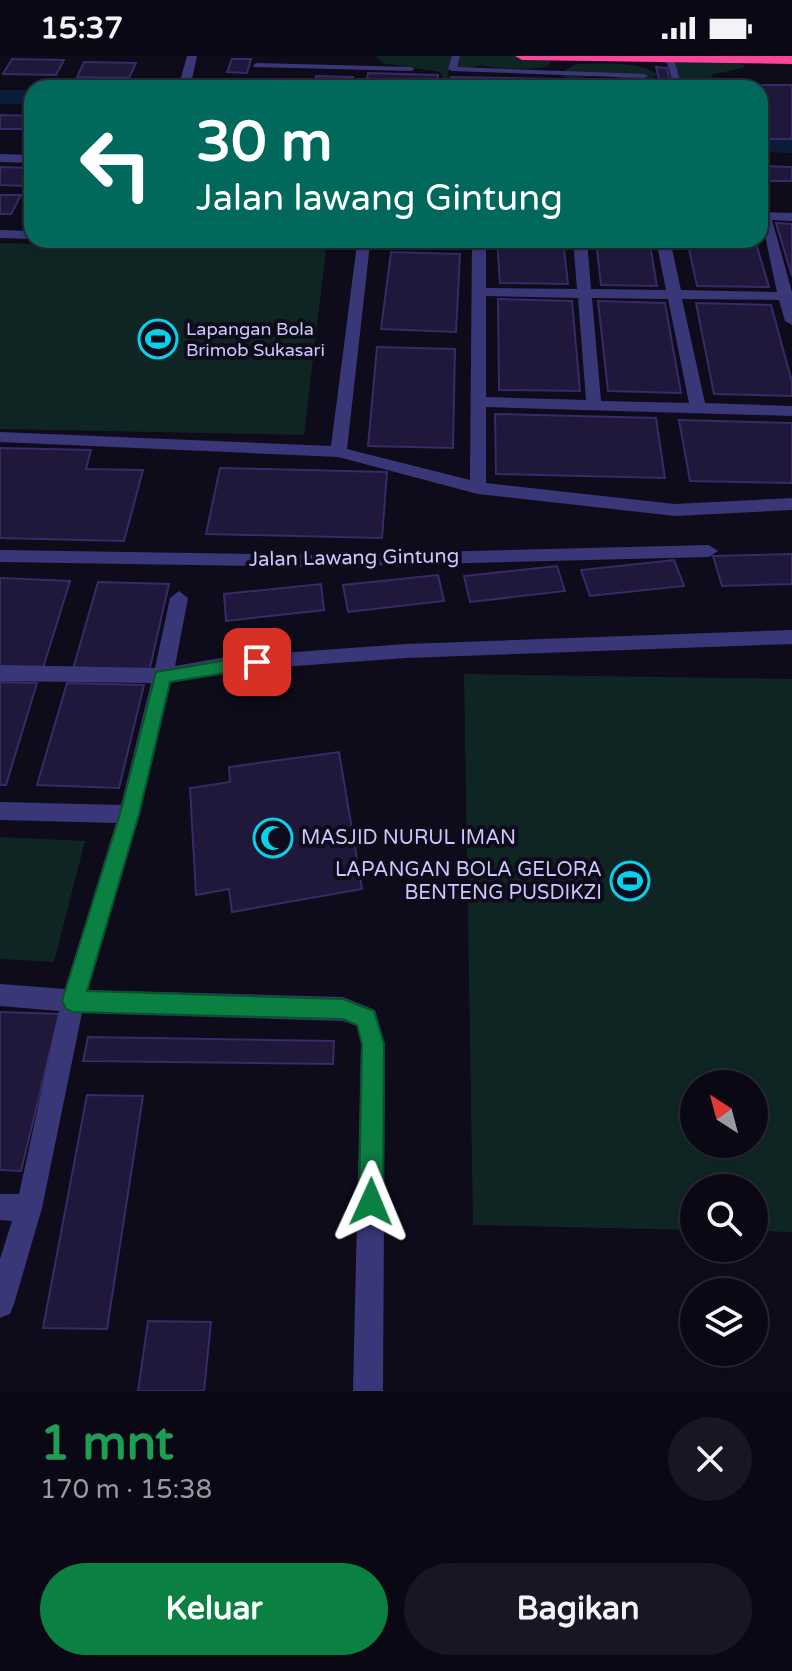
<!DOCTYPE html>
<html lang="id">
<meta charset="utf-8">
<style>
:root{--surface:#0a0814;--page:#181622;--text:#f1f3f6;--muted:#999aa0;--line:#2a2934;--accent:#0b8043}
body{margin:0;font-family:"Varela Round",sans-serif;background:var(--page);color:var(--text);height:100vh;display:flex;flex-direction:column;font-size:30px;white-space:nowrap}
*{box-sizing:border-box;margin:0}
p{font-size:26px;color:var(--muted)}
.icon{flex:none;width:44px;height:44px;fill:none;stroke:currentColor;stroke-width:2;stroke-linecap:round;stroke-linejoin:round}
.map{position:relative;height:1335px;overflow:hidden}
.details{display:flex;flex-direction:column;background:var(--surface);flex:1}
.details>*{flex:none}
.banner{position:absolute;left:24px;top:24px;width:744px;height:168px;border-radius:24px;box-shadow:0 2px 6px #0004,0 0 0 2px var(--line);background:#00695c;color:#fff;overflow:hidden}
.needle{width:52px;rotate:324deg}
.tools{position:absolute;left:680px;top:1014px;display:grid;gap:16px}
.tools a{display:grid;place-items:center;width:88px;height:88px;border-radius:50%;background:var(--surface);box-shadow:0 2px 6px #0004,0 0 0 2px var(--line);font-size:40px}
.pin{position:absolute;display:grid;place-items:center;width:68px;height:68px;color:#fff;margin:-34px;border-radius:16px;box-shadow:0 4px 12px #0006}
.me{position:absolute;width:88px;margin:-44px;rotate:1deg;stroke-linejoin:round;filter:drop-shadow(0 0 6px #0008)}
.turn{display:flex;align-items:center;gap:28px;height:168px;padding:0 40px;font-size:36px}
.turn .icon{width:104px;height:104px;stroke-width:2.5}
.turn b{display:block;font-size:56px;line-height:68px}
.round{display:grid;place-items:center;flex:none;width:84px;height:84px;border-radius:42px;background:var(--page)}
.summary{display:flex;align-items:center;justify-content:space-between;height:136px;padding:0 40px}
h1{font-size:48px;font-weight:700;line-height:60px;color:#1e9e55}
.cta{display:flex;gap:16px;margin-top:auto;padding:16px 40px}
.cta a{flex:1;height:92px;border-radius:48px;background:var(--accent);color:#fff;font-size:32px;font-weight:700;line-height:92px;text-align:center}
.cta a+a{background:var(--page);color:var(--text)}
.status{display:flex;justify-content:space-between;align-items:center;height:56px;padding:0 40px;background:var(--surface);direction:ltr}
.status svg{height:22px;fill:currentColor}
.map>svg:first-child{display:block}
.green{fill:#0f2524;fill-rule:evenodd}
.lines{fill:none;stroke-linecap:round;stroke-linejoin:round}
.canal{fill:#0b1c3a;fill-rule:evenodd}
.building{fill:#1f183b;stroke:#372a67;stroke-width:2}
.lane{fill:#3a3779;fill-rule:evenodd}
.street{fill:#3a3779;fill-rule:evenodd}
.highway{fill:#fa459b;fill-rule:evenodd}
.route{fill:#0b8043;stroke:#07532c;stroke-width:2}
.labels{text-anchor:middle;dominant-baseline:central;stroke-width:8;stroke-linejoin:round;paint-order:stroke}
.far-poi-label{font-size:18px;fill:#cdc7fe;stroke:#0e0b1b;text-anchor:start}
.street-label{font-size:20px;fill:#cdc7fe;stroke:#0e0b1b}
.poi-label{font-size:20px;fill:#cdc7fe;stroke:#0e0b1b;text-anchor:start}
</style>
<div class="status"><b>15:37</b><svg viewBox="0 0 49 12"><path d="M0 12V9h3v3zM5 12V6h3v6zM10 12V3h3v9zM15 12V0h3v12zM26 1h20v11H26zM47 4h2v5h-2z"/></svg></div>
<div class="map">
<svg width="792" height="1335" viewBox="0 0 792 1335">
<rect width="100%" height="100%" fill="#0e0b1b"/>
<!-- green -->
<g class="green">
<path d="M 376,0 L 554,0 L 548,11 C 525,14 505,13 480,9 C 470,15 459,10 448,15 L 449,24 L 445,26 L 440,16 L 382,7 Z"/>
<path d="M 666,3 L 738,5 L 746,11 L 711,19 L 720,29 L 672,32 L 662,26 L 671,22 L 673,10 L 663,7 Z"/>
<path d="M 576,8 C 601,8 636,4 657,18 L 647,29 C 631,29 619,19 603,19 C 587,18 574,28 559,18 Z"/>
<path d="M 0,187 L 326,194 L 304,379 L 0,373 Z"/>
<path d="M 464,618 L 792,623 L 792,1176 L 754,1175 L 754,1132 L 694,1132 L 694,1174 L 473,1169 ZM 694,1028 L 754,1028 L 754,1088 L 694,1088 Z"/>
<path d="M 0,781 L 85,785 L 54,906 L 0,903 Z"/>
</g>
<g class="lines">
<!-- canal -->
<g class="canal">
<rect x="0" y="34" width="32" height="14"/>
<path d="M 760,82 L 792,83 L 792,97 L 760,96 Z"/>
</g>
</g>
<!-- building -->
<g class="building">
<path d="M 12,3 L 64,4 L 56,19 L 3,18 Z"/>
<path d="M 232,3 L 251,3 L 247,17 L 227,16 Z"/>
<path d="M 84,6 L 136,7 L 129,22 L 77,21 Z"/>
<path d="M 656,11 L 667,12 L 670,28 L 660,28 Z"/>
<path d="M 368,17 L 438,19 L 438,32 L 366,31 Z"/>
<path d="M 316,20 L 353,21 L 351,32 L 314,32 Z"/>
<path d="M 451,21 L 560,23 L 560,32 L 451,32 Z"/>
<path d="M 729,29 L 792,29 L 792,83 L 760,83 L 760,32 L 731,32 Z"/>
<path d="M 0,59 L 32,60 L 32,73 L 0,73 Z"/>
<path d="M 760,110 L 792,111 L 792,125 L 760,125 Z"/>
<path d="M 0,111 L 32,112 L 32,116 L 25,130 L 0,129 Z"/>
<path d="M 0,139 L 21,139 L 11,158 L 0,158 Z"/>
<path d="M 776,167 L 792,168 L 792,220 Z"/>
<path d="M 497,184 L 563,184 L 568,228 L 500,227 Z"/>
<path d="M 596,184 L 649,184 L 657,230 L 601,229 Z"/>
<path d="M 687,184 L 755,184 L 769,231 L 697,230 Z"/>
<path d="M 391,196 L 460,198 L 456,276 L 381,273 Z"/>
<path d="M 498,243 L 572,245 L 580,335 L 499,334 Z"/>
<path d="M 598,245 L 665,247 L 681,337 L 608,335 Z"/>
<path d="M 696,247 L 771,249 L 792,326 L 792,340 L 714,338 Z"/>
<path d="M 377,291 L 455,293 L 453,392 L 368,390 Z"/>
<path d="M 495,358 L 656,362 L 665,422 L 496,418 Z"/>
<path d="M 679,364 L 792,367 L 792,427 L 690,425 Z"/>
<path d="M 0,392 L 91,394 L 86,413 L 143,414 L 124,485 L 0,482 Z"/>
<path d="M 220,412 L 387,416 L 382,482 L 206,478 Z"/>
<path d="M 792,498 L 792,528 L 722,530 L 713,500 Z"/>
<path d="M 674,504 L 684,530 L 590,540 L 581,514 Z"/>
<path d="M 557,510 L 565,535 L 470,546 L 464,520 Z"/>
<path d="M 438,519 L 444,545 L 348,556 L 343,529 Z"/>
<path d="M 0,522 L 70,525 L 43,612 L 0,611 Z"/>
<path d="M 98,526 L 169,528 L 149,616 L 73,613 Z"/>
<path d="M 321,528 L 324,554 L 226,565 L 224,538 Z"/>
<path d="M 0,626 L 37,627 L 6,729 L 0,729 Z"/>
<path d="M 67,627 L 144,629 L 119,732 L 37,729 Z"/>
<path d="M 339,696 L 362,833 L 232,856 L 229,833 L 196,839 L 190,732 L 230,726 L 229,711 Z"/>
<path d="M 0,956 L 59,958 L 21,1115 L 0,1114 Z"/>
<path d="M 88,981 L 334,985 L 333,1008 L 83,1005 Z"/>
<path d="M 87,1039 L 143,1040 L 107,1273 L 43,1272 Z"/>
<path d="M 148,1265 L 211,1266 L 204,1335 L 138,1335 Z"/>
</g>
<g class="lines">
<!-- lane -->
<g class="lane">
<path d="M 452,0 L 460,0 L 457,11 L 644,18 L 648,20 L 644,22 L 452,15 L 448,13 Z"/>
<path d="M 670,1 L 674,3 L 682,32 L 674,32 L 666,3 Z"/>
<path d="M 257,7 L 411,11 L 415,13 L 411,15 L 254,11 L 253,9 Z"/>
</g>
<!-- street -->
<g class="street">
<path d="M 187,0 L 197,0 L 190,32 L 178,32 Z"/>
<path d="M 0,98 L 32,99 L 32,107 L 0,106 Z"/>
<path d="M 760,156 L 792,157 L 792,165 L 772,164 L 792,236 L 792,269 L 785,265 L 779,244 L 682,243 L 705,347 L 792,350 L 792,360 L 486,351 L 486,427 L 675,448 L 792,442 L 792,454 L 675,460 L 478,438 L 338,401 L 0,386 L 0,376 L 331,390 L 357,188 L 328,188 L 321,184 L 424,184 L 417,188 L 370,188 L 347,393 L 470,424 L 472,184 L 486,184 L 486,232 L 577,233 L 573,184 L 587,184 L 591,233 L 666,234 L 656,184 L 670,184 L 681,234 L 777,236 ZM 486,240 L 578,242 L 586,344 L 486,341 ZM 592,242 L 668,243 L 689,347 L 601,345 Z"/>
<path d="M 0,174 L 32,175 L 32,183 L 0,182 Z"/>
<path d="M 709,489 L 718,495 L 709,501 L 312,511 L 0,506 L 0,494 L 312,499 Z"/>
<path d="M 179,535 L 188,542 L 175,610 L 227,601 L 406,588 L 792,574 L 792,588 L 406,602 L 227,615 L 171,626 L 140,758 L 88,934 L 343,941 L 375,954 L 385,988 L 383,1335 L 353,1335 L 361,988 L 357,970 L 343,965 L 82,957 L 42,1152 L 14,1248 L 10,1258 L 0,1262 L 0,1203 L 12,1165 L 0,1164 L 0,1138 L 19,1138 L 59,955 L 0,950 L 0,928 L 65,933 L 116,767 L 0,764 L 0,746 L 121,749 L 151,627 L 0,625 L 0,609 L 155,612 L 170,542 Z"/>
</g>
<!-- highway -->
<path class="highway" d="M 515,0 L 792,0 L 792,8 L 522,4 Z"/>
</g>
<!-- route -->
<path class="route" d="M 257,599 L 263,601 L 263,611 L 170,626 L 139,758 L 87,935 L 343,943 L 374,955 L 384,988 L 383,1146 L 380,1154 L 371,1158 L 362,1154 L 359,1146 L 362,988 L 357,969 L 343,963 L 73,956 L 66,953 L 62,945 L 120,758 L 156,616 Z"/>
<!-- icons -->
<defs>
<symbol id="stadium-ring" viewBox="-11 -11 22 22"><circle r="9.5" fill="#0e0b1b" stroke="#06d3ea" stroke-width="1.5"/><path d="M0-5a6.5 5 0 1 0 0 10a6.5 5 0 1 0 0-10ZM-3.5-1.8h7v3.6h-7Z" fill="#06d3ea"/></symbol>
<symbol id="mosque-ring" viewBox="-11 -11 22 22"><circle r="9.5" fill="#0e0b1b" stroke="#06d3ea" stroke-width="1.5"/><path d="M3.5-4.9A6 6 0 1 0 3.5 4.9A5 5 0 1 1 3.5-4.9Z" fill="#06d3ea"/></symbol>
</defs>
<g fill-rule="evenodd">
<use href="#stadium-ring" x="136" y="261" width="44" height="44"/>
<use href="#mosque-ring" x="251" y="760" width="44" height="44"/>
<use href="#stadium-ring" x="608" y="803" width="44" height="44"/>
</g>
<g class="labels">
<!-- far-poi labels -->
<g class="far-poi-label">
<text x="186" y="273">Lapangan Bola<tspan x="186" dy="21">Brimob Sukasari</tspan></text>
</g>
<!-- street labels -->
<g class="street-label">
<text transform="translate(354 502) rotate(-1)">Jalan Lawang Gintung</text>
</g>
<!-- poi labels -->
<g class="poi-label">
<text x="301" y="782">MASJID NURUL IMAN</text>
<text x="602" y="814" text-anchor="end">LAPANGAN BOLA GELORA<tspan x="602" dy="23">BENTENG PUSDIKZI</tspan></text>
</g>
</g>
</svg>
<div class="tools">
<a><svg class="needle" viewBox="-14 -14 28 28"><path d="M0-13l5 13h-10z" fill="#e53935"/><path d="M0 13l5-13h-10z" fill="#999aa0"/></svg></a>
<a><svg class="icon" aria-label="search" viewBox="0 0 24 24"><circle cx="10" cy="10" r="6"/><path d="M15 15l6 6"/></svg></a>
<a><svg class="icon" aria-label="layers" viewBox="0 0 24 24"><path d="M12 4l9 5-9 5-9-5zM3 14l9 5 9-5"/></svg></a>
</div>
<div class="pin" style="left:257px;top:606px;background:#d93025"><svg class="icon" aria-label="arrive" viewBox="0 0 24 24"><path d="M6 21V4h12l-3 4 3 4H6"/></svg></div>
<svg class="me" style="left:371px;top:1146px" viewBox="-20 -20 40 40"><path d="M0-17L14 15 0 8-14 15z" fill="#0b8043" stroke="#fff" stroke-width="4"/></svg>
<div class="banner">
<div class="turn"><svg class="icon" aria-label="left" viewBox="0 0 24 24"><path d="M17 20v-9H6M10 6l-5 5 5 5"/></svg><div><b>30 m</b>Jalan lawang Gintung</div></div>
</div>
</div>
<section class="details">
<div class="summary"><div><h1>1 mnt</h1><p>170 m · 15:38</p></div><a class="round"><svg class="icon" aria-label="close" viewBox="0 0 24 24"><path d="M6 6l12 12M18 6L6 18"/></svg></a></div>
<div class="cta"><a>Keluar</a><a>Bagikan</a></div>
</section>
